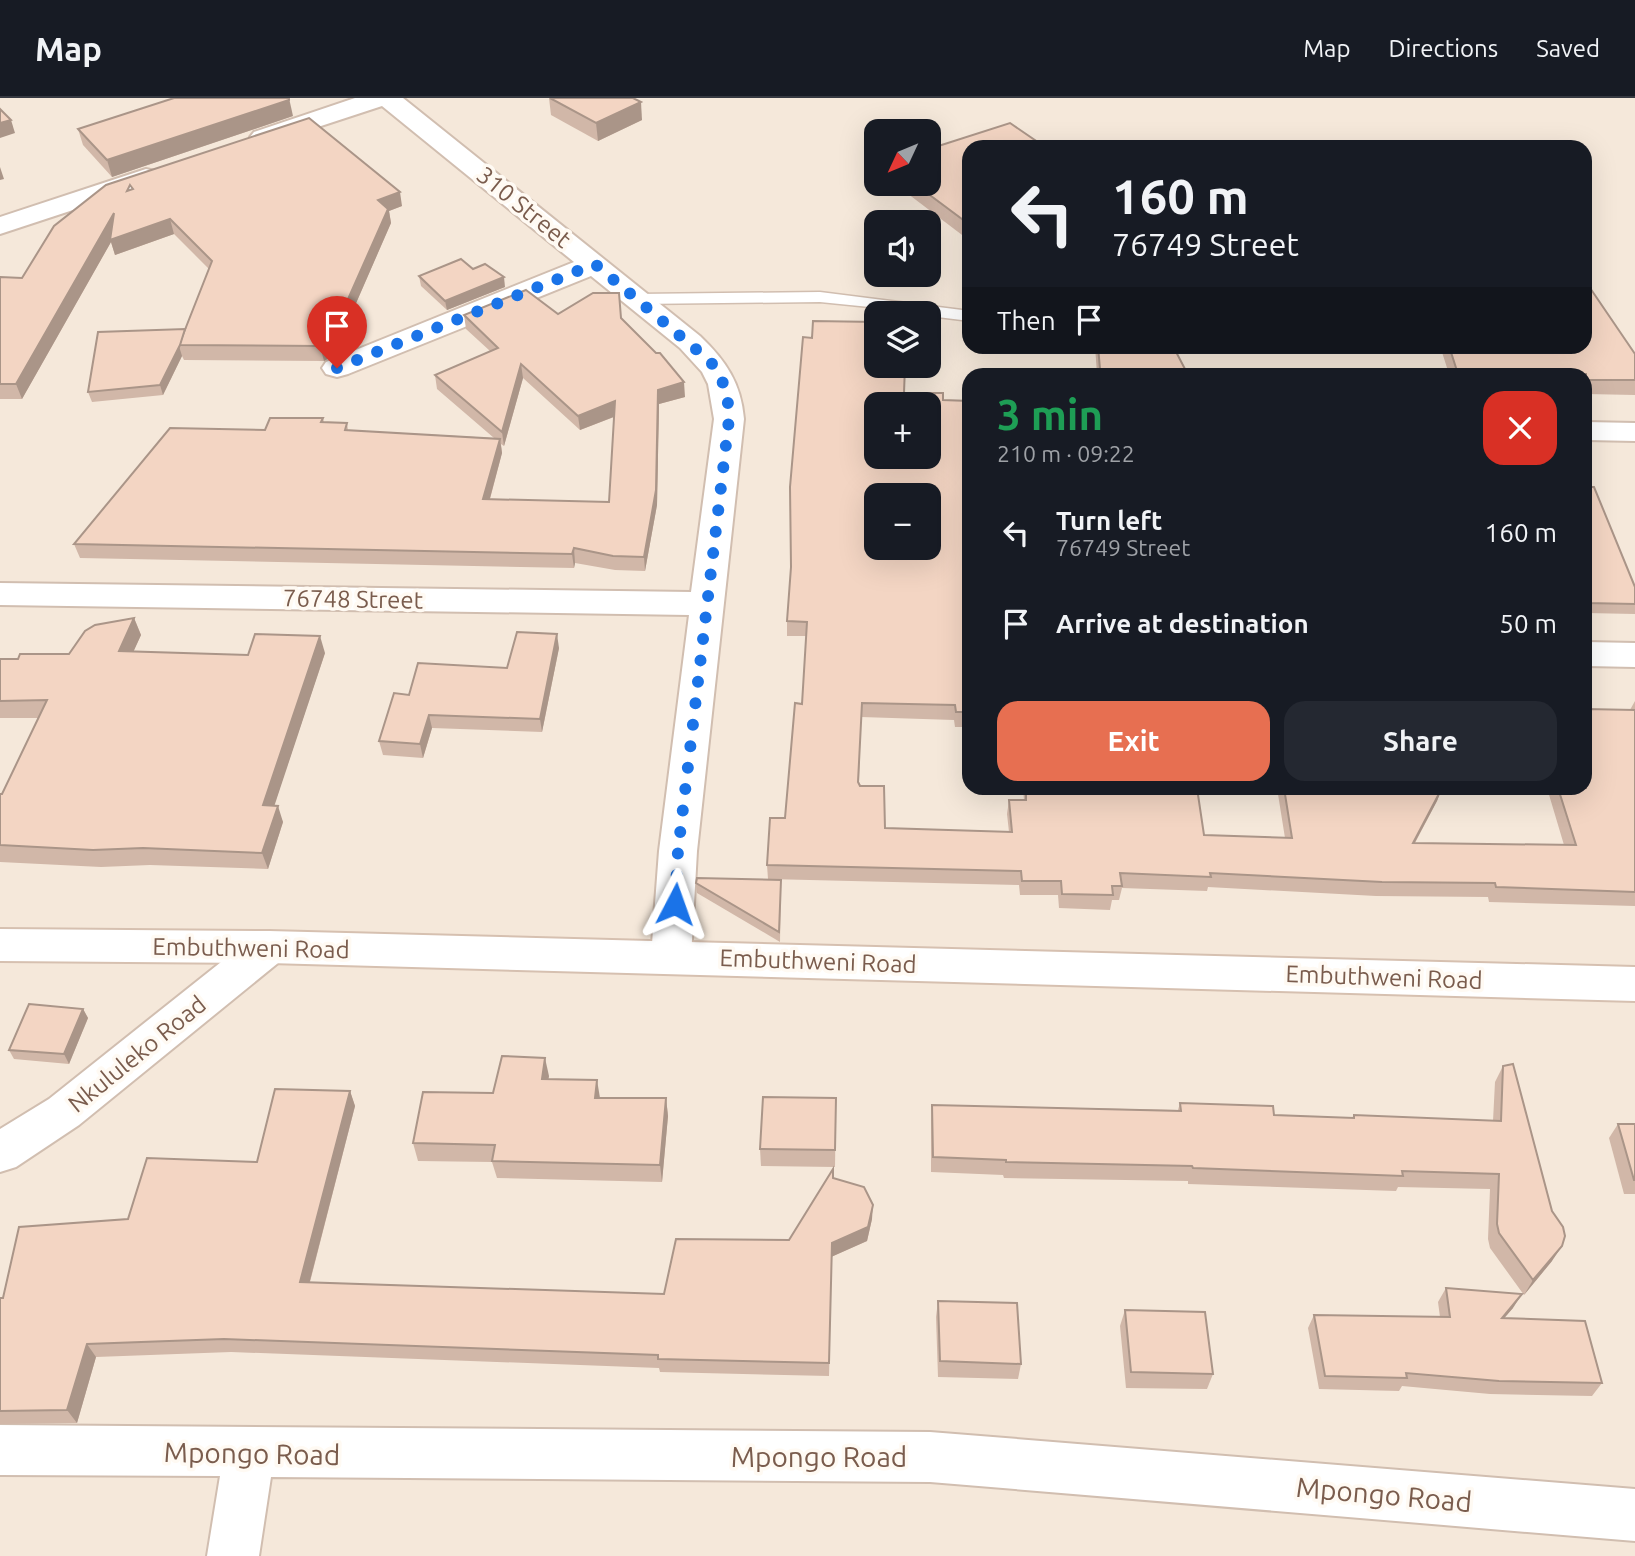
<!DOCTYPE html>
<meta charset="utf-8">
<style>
:root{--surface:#171b24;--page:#242831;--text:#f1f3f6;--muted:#9ea1a6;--line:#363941;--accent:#e76f51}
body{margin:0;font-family:Ubuntu,sans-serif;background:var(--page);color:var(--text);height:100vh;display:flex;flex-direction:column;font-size:26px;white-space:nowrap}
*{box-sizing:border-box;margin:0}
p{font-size:23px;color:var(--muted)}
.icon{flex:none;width:38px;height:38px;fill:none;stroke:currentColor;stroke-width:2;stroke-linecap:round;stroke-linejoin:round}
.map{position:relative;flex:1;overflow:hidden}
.panel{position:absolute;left:962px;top:270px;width:630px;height:427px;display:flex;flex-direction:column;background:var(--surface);border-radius:21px;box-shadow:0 7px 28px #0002}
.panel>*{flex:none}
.guide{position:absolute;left:962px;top:42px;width:630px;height:214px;border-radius:21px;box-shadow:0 7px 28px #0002;background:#171b24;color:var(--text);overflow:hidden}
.needle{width:46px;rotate:226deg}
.fabs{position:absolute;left:864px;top:21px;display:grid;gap:14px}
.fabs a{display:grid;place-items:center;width:77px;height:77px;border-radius:14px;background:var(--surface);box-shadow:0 7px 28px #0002;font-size:35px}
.pin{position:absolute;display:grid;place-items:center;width:60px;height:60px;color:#fff;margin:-72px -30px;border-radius:50% 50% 50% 0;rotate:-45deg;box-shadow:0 0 7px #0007}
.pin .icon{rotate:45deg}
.me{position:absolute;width:77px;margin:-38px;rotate:4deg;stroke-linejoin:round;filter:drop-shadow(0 0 5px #0008)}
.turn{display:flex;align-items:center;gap:24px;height:147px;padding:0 35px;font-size:32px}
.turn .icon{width:91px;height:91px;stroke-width:2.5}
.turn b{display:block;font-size:49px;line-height:60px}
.then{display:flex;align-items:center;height:66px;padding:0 35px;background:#0003;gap:14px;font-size:26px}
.round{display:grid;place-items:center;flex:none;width:74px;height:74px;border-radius:21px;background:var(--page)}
.head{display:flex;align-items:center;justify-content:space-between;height:119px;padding:0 35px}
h1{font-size:42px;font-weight:700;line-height:52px;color:#1e9e55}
.primary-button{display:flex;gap:14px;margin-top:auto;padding:14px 35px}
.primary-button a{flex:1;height:80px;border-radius:21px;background:var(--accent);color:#fff;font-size:28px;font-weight:700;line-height:80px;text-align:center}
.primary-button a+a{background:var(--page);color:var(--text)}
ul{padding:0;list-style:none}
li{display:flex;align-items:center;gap:21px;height:91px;padding:0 35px}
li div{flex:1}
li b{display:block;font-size:26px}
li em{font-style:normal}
header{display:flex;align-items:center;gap:42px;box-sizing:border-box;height:98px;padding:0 35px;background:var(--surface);border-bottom:2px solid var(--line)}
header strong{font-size:33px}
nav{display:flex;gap:38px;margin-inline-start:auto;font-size:24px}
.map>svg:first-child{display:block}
.residential{fill:#f5e8da;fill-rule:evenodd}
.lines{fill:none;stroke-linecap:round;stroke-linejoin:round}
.lane-casing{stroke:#d1beb0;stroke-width:3}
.street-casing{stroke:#d1beb0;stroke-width:4}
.secondary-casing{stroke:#d6c0b0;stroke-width:4}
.lane{fill:#fff;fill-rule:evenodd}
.street{fill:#fff;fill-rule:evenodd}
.secondary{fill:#fff;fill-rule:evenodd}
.wall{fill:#d1b7a8;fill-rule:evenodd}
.shaded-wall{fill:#aa9588}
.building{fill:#f3d5c3;stroke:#aa9588;stroke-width:2;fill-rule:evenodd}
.route{stroke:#1a73e8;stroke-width:12;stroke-dasharray:0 21.6}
.labels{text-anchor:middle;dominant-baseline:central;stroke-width:7;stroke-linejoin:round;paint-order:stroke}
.street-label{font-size:24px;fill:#7a5c4d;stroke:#fffaf3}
.near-street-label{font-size:28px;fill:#7a5c4d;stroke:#fffaf3}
</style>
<header>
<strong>Map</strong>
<nav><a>Map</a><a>Directions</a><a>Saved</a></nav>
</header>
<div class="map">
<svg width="1635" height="1458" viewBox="0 0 1635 1458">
<rect width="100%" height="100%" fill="#fdf6ec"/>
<!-- residential -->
<path class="residential" d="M 0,0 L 1635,0 L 1635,1458 L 0,1458 ZM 877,33 L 929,33 L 929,86 L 877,86 ZM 970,49 L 1586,49 L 1586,248 L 970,248 ZM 877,124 L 929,124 L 929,177 L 877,177 ZM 877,215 L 929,215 L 929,268 L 877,268 ZM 970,276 L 1586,276 L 1586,690 L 970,690 ZM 877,306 L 929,306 L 929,359 L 877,359 ZM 877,397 L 929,397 L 929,450 L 877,450 Z"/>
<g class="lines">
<defs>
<path id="lane" d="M 820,194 L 970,213 L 970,223 L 929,218 L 929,215 L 820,204 L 638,206 L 630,201 L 638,196 Z"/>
<g id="street">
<path d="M 355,0 L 403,0 L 700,238 C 726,263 741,285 744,321 L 697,753 L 691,859 L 685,871 L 671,875 L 657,871 L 651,859 L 659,753 L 689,517 L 0,507 L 0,485 L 691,494 L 714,321 L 708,286 L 702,274 L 680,250 L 591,178 L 348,276 L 337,279 L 326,276 L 322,270 L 326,264 L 574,164 L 382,8 L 263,47 L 254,44 L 250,39 L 254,34 Z"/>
<path d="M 146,71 L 155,73 L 159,79 L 155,85 L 0,136 L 0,119 Z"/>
<path d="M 1586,324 L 1635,325 L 1635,343 L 1586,342 Z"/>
<path d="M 1586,544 L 1635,545 L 1635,569 L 1586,568 Z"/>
<path d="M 269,833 L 283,837 L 289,849 L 283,861 L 79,1027 L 16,1069 L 0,1074 L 0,1031 L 49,1001 L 255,837 Z"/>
<path d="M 0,1327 L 930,1334 L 1635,1391 L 1635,1443 L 930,1384 L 271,1379 L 259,1458 L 207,1458 L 220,1378 L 0,1377 Z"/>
</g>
<path id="secondary" d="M 0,831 L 269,833 L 1635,869 L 1635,903 L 269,865 L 0,863 Z"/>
</defs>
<!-- lane casing -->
<use href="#lane" class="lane-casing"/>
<!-- street casing -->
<use href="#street" class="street-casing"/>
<!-- secondary casing -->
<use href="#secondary" class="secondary-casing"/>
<!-- lane -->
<use href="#lane" class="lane"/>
<!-- street -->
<use href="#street" class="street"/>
<!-- secondary -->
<use href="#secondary" class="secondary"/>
</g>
<!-- wall -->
<g class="wall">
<path d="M 549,0 L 633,0 L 642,22 L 598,43 L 551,17 Z"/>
<path d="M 293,18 L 112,79 L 83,47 L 78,31 Z"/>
<path d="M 309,20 L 402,108 L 389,113 L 391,125 L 333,258 L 324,263 L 184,262 L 182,258 L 163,297 L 92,304 L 88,294 L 185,231 L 209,171 L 174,136 L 115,157 L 111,144 L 22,301 L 0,301 L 0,179 L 22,180 L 106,87 ZM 130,87 L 133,91 L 127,93 Z"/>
<path d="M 970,49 L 970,143 L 895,86 L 929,86 Z"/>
<path d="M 473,171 L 505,189 L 447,212 L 421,188 L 419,178 Z"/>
<path d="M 558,216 L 621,220 L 685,299 L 659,306 L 657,407 L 645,473 L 615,472 L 575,465 L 574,470 L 80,460 L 74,446 L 265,332 L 323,320 L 324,324 L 347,325 L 348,332 L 494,340 L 437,291 L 435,277 L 490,253 L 466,231 L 464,217 ZM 523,280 L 580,332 L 614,319 L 609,404 L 490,401 L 502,355 L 501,346 L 504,348 Z"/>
<path d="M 1095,248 L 1173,248 L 1186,273 L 1186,276 L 1097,276 Z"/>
<path d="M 1440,248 L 1586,248 L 1635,256 L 1635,297 L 1586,296 L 1586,276 L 1449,276 Z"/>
<path d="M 904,295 L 943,302 L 970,303 L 970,629 L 955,629 L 954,622 L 861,619 L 859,684 L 885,730 L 1009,734 L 1007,716 L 1009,702 L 1024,702 L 1023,690 L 1197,690 L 1204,737 L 1285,740 L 1277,690 L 1442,690 L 1437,703 L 1415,745 L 1564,747 L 1547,690 L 1586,690 L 1635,603 L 1635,808 L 1489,804 L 1488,799 L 1376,798 L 1208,789 L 1207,793 L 1122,790 L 1119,802 L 1112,802 L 1110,812 L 1059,810 L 1058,797 L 1020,797 L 1019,787 L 768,781 L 767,767 L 785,720 L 802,606 L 806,538 L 787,538 L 787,523 Z"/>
<path d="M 1586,389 L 1635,489 L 1635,516 L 1586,515 Z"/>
<path d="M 134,520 L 141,537 L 133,554 L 248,557 L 325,555 L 274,707 L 283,724 L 268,771 L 150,767 L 101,769 L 0,764 L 0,696 L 2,696 L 39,620 L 0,620 L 0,561 L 18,561 L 69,556 Z"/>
<path d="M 559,550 L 542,634 L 432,630 L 423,660 L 383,657 L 379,643 L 409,597 L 507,570 Z"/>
<path d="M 781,782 L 780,844 L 697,795 L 696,785 Z"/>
<path d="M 83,911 L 88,920 L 69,966 L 14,961 L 9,952 Z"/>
<path d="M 1503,968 L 1552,1163 L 1524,1197 L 1490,1150 L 1488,1141 L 1490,1091 L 1398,1089 L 1396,1093 L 1188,1086 L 1188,1083 L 1004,1080 L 1003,1077 L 931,1074 L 931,1023 L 932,1007 L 1178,1012 L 1180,1005 L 1274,1017 L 1352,1020 L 1354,1017 L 1493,1023 L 1495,984 Z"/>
<path d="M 549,978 L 548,981 L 600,1000 L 666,1000 L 668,1018 L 662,1084 L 497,1080 L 492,1064 L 418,1063 L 413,1045 L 493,995 Z"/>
<path d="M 350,993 L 355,1008 L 310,1184 L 664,1196 L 789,1142 L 833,1080 L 872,1121 L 867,1143 L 831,1159 L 829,1278 L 660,1274 L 659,1270 L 231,1254 L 96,1259 L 77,1325 L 0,1326 L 0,1200 L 3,1200 L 128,1121 L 257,1064 Z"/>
<path d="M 836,1000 L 835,1069 L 761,1068 L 760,1051 Z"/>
<path d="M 1618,1026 L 1635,1026 L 1635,1096 L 1624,1096 L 1609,1040 Z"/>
<path d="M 1446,1190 L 1513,1210 L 1504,1220 L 1602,1285 L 1592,1298 L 1490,1296 L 1402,1288 L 1399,1293 L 1319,1291 L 1308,1230 L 1314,1217 L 1440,1219 L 1438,1204 Z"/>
<path d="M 938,1203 L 1021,1266 L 1018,1281 L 938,1279 L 936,1219 Z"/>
<path d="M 1125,1212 L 1213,1276 L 1207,1291 L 1126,1290 L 1120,1228 Z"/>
</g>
<!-- shaded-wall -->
<g class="shaded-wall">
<path d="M 289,0 L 293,18 L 112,79 L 107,62 Z"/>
<path d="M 641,4 L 642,22 L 598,43 L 596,25 Z"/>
<path d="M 11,22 L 15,35 L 0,40 L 0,25 Z"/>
<path d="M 0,69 L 4,81 L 0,82 Z"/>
<path d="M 400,94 L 402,108 L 389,113 L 391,125 L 333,258 L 324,263 L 320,248 L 378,102 Z"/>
<path d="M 114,115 L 170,121 L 174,136 L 115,157 L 111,144 L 22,301 L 16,286 Z"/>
<path d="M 504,179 L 505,189 L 447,212 L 445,203 Z"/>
<path d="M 179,248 L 182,258 L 163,297 L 160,287 Z"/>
<path d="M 521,266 L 523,280 L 504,348 L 502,334 Z"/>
<path d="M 684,284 L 685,299 L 659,306 L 657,407 L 645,473 L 644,459 L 658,292 Z"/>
<path d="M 615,303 L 616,318 L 580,332 L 578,318 Z"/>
<path d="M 500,341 L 502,355 L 486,415 L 483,401 Z"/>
<path d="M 574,450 L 575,465 L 574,470 L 572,456 Z"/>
<path d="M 134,520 L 141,537 L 126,570 L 119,553 Z"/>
<path d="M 557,536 L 559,550 L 542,634 L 540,621 Z"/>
<path d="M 320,538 L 325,555 L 269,724 L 263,707 Z"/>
<path d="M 429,617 L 432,630 L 423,660 L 420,646 Z"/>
<path d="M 1442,690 L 1437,703 L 1407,759 L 1413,745 Z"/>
<path d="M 278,708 L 283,724 L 268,771 L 262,755 Z"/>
<path d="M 83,911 L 88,920 L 69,966 L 64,956 Z"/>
<path d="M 545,960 L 549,978 L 545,999 L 542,981 Z"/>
<path d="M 597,982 L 600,1000 L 595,1000 Z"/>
<path d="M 350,993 L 355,1008 L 306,1198 L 300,1184 Z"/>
<path d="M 666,1000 L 668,1018 L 662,1084 L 660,1067 Z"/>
<path d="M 873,1107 L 872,1121 L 867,1143 L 831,1159 L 829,1278 L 832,1145 Z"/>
<path d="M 1562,1148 L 1552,1163 L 1524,1197 L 1533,1182 Z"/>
<path d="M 1522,1196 L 1513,1210 L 1493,1233 L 1502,1220 Z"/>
<path d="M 87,1246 L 96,1259 L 77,1325 L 67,1312 Z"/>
</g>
<!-- building -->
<g class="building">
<path d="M 174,0 L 289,0 L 289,2 L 107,62 L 78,31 Z"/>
<path d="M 550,0 L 633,0 L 641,4 L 596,25 Z"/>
<path d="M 0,11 L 11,22 L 0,25 Z"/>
<path d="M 309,20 L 400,94 L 378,102 L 388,111 L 329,244 L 320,248 L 179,247 L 212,163 L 170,121 L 110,142 L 114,115 L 16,286 L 0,286 L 0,179 L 22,180 L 54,128 L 106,87 ZM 130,87 L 133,91 L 127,93 Z"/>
<path d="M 1010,25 L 1042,47 L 1043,49 L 970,49 L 970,127 L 915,86 L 929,86 L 929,51 Z"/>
<path d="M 461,161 L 473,171 L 485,166 L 504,179 L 445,203 L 419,178 Z"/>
<path d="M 1586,184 L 1635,256 L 1635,282 L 1586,282 L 1586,276 L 1458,276 L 1449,248 L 1586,248 Z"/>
<path d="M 526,192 L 558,216 L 593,195 L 619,195 L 621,220 L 656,255 L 660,255 L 684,284 L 658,292 L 656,392 L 644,459 L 613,458 L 574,450 L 572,456 L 74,446 L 170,330 L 265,332 L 270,320 L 323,320 L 321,324 L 347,325 L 345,332 L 500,341 L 483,401 L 609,404 L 615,303 L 578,318 L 521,266 L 502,334 L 435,277 L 498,250 L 464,217 Z"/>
<path d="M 813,223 L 877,224 L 877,268 L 905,268 L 904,295 L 943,295 L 943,302 L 970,303 L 970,614 L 956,614 L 955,607 L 862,605 L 858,684 L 860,688 L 884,688 L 885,730 L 1012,734 L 1009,702 L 1026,702 L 1026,690 L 1197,690 L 1204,737 L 1292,740 L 1284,690 L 1442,690 L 1413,745 L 1576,747 L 1558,690 L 1586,690 L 1586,611 L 1635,612 L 1635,794 L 1496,789 L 1495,785 L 1382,784 L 1210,775 L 1211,779 L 1120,775 L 1122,788 L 1112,788 L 1113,797 L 1062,796 L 1061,783 L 1022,783 L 1021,773 L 767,767 L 770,720 L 785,720 L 795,605 L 802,606 L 807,524 L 787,523 L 791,469 L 790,389 L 803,239 L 812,240 ZM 877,306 L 929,306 L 929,359 L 877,359 ZM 877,397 L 929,397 L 929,450 L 877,450 Z"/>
<path d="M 185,231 L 180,247 L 160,287 L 88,294 L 98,234 Z"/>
<path d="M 1098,248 L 1173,248 L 1186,273 L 1100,271 Z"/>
<path d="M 1586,389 L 1594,389 L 1635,489 L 1635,506 L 1586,505 Z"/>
<path d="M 134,520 L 119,553 L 248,557 L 255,536 L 320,538 L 263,707 L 278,708 L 262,755 L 143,750 L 93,752 L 0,747 L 0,696 L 2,696 L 47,602 L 0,603 L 0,561 L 18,561 L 20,556 L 69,556 L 85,533 L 95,527 Z"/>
<path d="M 517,534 L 557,536 L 540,621 L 429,617 L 420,646 L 379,643 L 394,595 L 409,597 L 418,565 L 507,570 Z"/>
<path d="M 697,780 L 781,782 L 779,834 L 696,785 Z"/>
<path d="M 29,906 L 83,911 L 64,956 L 9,952 Z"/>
<path d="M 502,958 L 545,960 L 542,981 L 597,982 L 595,1000 L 666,1000 L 660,1067 L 492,1063 L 495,1047 L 413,1045 L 423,994 L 493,995 Z"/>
<path d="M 1513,966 L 1552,1113 L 1563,1129 L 1565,1138 L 1562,1148 L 1533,1182 L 1499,1135 L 1497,1126 L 1499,1076 L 1402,1073 L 1403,1078 L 1193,1070 L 1192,1068 L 1006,1064 L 1006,1062 L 933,1059 L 932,1007 L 1181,1013 L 1180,1005 L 1273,1008 L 1274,1017 L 1354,1020 L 1354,1017 L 1501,1023 L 1503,968 Z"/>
<path d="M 275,991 L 350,993 L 300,1184 L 664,1196 L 676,1141 L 789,1142 L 833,1071 L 833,1080 L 864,1089 L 873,1107 L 868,1129 L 832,1145 L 829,1265 L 658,1261 L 658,1257 L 224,1241 L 87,1246 L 67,1312 L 0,1313 L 0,1200 L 3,1200 L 19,1129 L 128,1121 L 147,1060 L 257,1064 Z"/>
<path d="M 763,999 L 836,1000 L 835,1052 L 760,1051 Z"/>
<path d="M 1618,1026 L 1635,1026 L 1635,1082 L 1634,1082 Z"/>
<path d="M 1446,1190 L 1522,1196 L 1502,1220 L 1585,1223 L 1602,1285 L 1499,1283 L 1406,1275 L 1407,1280 L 1325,1278 L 1314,1217 L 1450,1219 Z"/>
<path d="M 938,1203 L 1017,1205 L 1021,1266 L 940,1263 Z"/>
<path d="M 1125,1212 L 1205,1214 L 1213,1276 L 1131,1274 Z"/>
</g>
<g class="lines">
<!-- route -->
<path class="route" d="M 337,270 L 595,166 L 711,264 L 727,292 L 729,321 L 678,753 L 675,806"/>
</g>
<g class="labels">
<!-- street labels -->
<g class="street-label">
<text transform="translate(524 109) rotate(39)">310 Street</text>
<text transform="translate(353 501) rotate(1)">76748 Street</text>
<text transform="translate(251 850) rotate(1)">Embuthweni Road</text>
<text transform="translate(818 863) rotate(2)">Embuthweni Road</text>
<text transform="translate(1384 879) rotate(2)">Embuthweni Road</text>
<text transform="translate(137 956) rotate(-39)">Nkululeko Road</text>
</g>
<!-- near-street labels -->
<g class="near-street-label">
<text transform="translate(252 1355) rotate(1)">Mpongo Road</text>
<text x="819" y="1358">Mpongo Road</text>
<text transform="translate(1384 1396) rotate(5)">Mpongo Road</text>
</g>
</g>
</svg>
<div class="fabs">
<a><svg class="needle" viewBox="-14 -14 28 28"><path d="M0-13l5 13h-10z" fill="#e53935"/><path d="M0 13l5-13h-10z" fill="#9ea1a6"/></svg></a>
<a><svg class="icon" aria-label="sound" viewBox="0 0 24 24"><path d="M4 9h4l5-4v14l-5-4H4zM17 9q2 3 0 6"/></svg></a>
<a><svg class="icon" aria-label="layers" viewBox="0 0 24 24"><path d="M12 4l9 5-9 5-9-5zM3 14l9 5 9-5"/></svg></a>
<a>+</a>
<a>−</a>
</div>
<div class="pin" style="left:337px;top:270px;background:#d93025"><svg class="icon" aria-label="arrive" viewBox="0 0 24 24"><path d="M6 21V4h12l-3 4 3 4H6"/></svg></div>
<svg class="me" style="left:675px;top:806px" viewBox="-20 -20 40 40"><path d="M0-17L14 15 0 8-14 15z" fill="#1a73e8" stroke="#fff" stroke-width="4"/></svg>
<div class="guide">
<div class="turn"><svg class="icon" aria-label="left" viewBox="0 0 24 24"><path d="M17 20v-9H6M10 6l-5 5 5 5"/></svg><div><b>160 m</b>76749 Street</div></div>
<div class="then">Then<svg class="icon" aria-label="arrive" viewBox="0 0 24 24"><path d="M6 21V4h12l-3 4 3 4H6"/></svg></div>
</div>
<section class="panel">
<div class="head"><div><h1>3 min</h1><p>210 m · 09:22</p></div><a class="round" style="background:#d93025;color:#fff"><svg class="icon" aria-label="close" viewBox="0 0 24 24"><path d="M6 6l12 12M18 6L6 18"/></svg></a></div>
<ul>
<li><svg class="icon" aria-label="left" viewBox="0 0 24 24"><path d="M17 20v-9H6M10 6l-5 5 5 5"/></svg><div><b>Turn left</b><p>76749 Street</p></div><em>160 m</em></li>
<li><svg class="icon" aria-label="arrive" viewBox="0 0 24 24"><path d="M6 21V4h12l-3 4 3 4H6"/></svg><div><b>Arrive at destination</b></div><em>50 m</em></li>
</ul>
<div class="primary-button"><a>Exit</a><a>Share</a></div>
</section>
</div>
